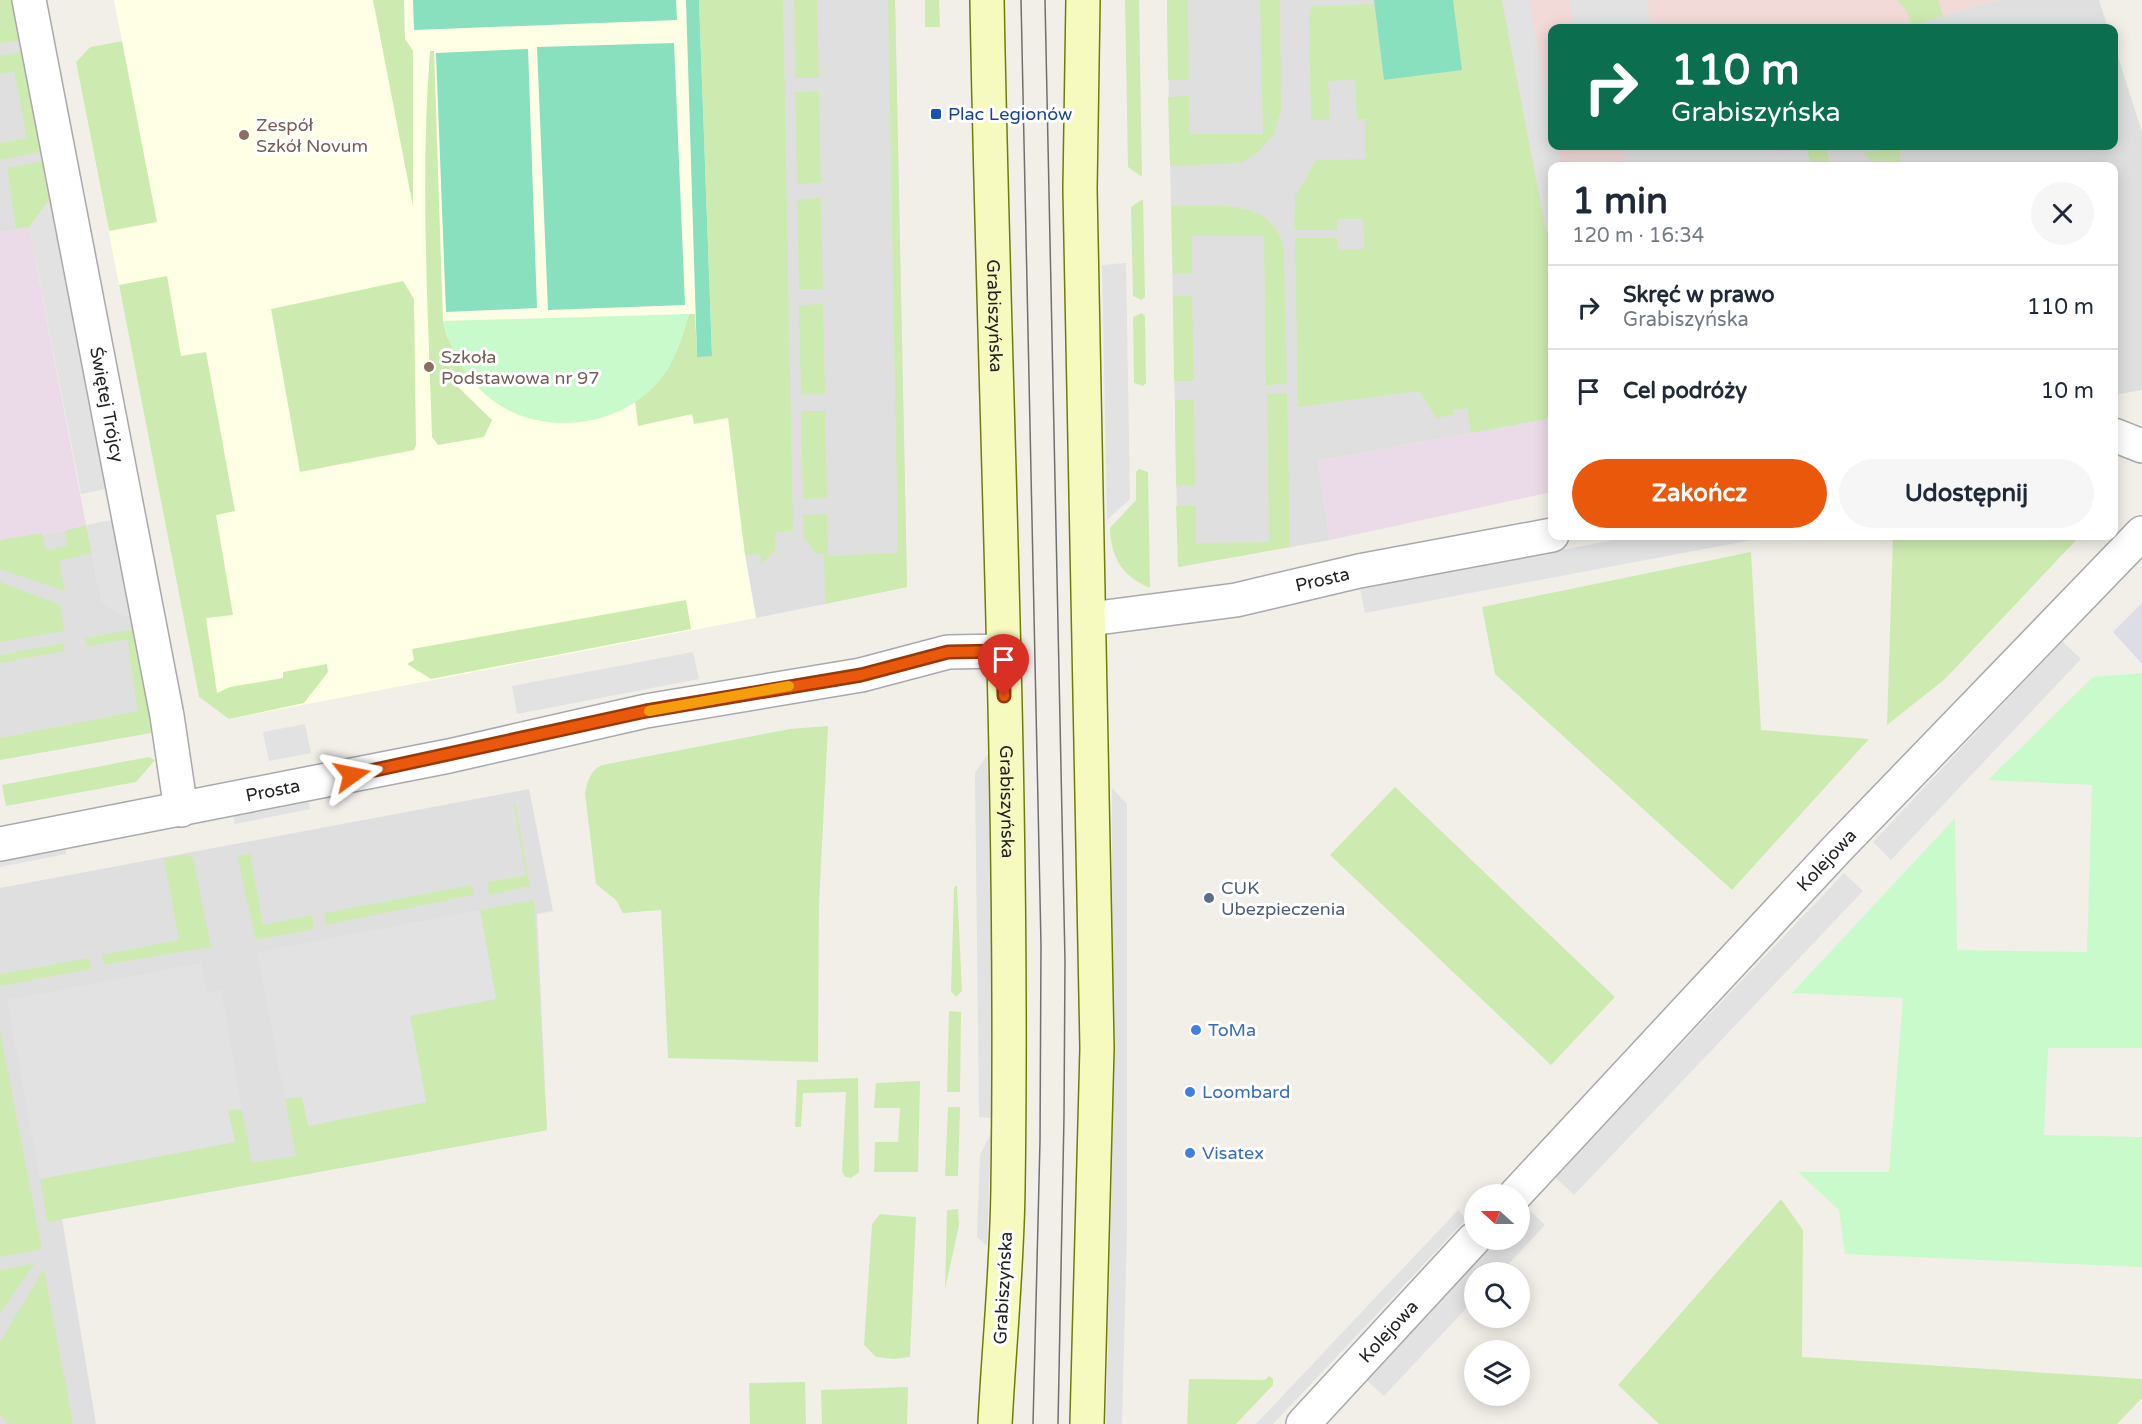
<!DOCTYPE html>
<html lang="pl">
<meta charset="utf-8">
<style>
:root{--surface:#fff;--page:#f6f6f7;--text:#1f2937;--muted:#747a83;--line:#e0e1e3;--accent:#ea580c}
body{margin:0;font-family:"Varela Round",sans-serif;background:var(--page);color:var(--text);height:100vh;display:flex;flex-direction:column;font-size:22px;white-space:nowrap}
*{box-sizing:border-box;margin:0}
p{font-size:20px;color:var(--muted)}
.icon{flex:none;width:33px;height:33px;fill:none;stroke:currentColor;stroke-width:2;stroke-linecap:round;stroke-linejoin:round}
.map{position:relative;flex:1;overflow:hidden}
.sheet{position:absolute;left:1548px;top:162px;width:570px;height:378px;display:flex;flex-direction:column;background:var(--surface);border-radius:12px;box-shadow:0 3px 15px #0003}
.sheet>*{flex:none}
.banner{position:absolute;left:1548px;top:24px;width:570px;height:126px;border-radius:12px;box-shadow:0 3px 15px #0003;background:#0b6e4f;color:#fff;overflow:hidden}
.needle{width:39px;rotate:291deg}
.fabs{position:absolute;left:1464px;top:1184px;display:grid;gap:12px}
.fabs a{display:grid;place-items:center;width:66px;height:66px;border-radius:50%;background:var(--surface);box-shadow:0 3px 15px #0003;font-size:30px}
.pin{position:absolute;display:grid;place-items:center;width:51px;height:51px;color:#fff;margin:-62px -26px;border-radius:50% 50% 50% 0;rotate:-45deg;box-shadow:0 0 6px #0007}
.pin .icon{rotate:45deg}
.me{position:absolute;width:66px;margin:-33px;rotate:78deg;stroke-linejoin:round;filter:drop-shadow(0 0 4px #0008)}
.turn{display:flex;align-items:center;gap:21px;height:126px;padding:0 24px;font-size:27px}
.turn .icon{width:78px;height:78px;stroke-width:2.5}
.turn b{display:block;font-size:42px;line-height:51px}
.round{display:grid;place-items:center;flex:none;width:63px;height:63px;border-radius:32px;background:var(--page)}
.headline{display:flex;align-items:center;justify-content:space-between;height:102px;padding:0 24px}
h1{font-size:36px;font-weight:800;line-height:45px}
.cta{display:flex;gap:12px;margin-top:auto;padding:12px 24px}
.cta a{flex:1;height:69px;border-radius:36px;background:var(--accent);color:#fff;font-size:24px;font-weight:800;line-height:69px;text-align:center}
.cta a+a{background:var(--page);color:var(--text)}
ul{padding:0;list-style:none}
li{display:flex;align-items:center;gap:18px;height:84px;padding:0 24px;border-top:2px solid var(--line)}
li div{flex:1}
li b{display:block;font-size:22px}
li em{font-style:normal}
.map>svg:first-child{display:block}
.residential{fill:#e0dfdf}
.commercial{fill:#f2dad9}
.industrial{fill:#ebdbe8}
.education{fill:#ffffe5}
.grass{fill:#cdebb0}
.park{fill:#c8facc}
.pitch{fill:#88e0be}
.parking{fill:#e2e2e2}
.plaza{fill:#dddde8}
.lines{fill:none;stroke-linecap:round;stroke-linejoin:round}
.minor-casing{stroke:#a9a9a9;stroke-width:36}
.secondary-casing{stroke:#707d05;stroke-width:36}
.minor{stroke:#fff;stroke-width:33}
.secondary{stroke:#f7fabf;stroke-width:33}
.tram{stroke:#707070;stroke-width:1.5}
.route-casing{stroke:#983908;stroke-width:15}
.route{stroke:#ea580c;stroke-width:10}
.slow{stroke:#f59e0b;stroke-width:10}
.transit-dot{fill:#1a4fb4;stroke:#fff;stroke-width:2}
.education-dot{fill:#8d6e63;stroke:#fff;stroke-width:2}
.service-dot{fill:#5c6f8a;stroke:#fff;stroke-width:2}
.shop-dot{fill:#3f7fe0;stroke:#fff;stroke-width:2}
.labels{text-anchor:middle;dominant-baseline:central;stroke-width:6;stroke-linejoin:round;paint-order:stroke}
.transit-label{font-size:18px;fill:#164399;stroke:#fff;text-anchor:start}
.education-label{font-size:18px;fill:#785e54;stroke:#fff;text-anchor:start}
.street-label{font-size:18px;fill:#222;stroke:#fff}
.service-label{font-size:18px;fill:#4e5e75;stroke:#fff;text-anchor:start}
.shop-label{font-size:18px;fill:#366cbe;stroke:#fff;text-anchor:start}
</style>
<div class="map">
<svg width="2142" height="1424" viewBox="0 0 2142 1424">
<rect width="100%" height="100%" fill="#f2efe9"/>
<!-- residential -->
<g class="residential">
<path d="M 0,0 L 20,0 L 55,192 L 29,227 L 0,232 Z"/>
<path d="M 712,0 L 895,0 L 907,587 L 756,618 L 745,555 Z"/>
<path d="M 1167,0 L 1497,0 L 1552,418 L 1318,461 L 1330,540 L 1178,567 Z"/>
<path d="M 1997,0 L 2099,0 L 2108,28 L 1900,28 Z"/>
<path d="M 2114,44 L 2142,132 L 2142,390 L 2114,395 L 2114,166 L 1831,166 L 1826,146 L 2114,146 Z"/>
<path d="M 86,525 L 102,604 L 135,615 L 161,731 L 0,760 L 0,540 L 43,535 Z"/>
<path d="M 529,789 L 553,911 L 537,914 L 547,1130 L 62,1219 L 96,1424 L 0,1424 L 0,888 Z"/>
</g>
<!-- commercial -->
<path class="commercial" d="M 1497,0 L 1997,0 L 1900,28 L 1552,28 L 1552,146 L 1771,146 L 1774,157 L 1815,146 L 1827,166 L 1552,166 L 1552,299 Z"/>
<!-- industrial -->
<g class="industrial">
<path d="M 1771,146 L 1815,146 L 1774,157 Z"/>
<path d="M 29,227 L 86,525 L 43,535 L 0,540 L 0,232 Z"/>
<path d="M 1552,418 L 1552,492 L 1330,540 L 1318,461 Z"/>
</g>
<!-- education -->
<path class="education" d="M 114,0 L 712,0 L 745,555 L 756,618 L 229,719 L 199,697 L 76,63 L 90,47 L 122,41 Z"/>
<!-- grass -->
<g class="grass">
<path d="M 0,0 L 20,0 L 27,39 L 0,44 Z"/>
<path d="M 373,0 L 404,0 L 405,39 L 413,51 L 413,207 Z"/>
<path d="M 699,0 L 783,0 L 793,531 L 776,532 L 775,550 L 761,565 L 760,554 L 745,555 L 728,418 L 694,424 L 692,414 L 638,426 L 635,401 C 668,377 677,352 689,314 L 695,314 L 697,356 L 712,355 Z"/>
<path d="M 794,0 L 817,0 L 819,78 L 795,78 Z"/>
<path d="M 888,0 L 895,0 L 907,587 L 825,604 L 824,554 L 816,554 L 803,537 L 803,515 L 827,514 L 828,556 L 898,553 Z"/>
<path d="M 925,0 L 939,0 L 940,27 L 925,27 Z"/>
<path d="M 1125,0 L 1139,0 L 1142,177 L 1128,167 Z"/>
<path d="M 1167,0 L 1188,0 L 1189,80 L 1168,80 Z"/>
<path d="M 1260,0 L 1280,0 L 1281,111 L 1274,135 L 1257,153 L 1240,163 L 1170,166 L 1168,97 L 1189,96 L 1190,134 L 1263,134 Z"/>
<path d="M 1453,0 L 1502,0 L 1546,230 L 1552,235 L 1552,418 L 1471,433 L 1467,408 L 1453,410 L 1453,415 L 1436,418 L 1419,391 L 1298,407 L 1295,238 L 1337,238 L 1338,250 L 1364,249 L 1363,219 L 1337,219 L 1337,230 L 1294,230 L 1295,197 L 1316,160 L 1365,159 L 1365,119 L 1357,119 L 1355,80 L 1328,81 L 1330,120 L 1311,120 L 1309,16 L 1312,6 L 1374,4 L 1384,80 L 1462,70 Z"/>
<path d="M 1897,0 L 1938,0 L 1943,16 L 1912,25 L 1906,10 Z"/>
<path d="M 122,41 L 157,222 L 109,231 L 76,62 L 90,47 Z"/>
<path d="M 30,50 L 49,150 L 0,160 L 0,143 L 27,138 L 14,71 L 0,74 L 0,56 Z"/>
<path d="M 430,51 L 434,51 L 443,321 L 447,336 L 468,374 L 458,387 L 492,420 L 484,437 L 438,445 L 432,437 C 428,308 420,179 430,51 Z"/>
<path d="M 819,91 L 821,183 L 797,184 L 795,92 Z"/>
<path d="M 1815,146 L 1826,146 L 1831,166 L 1810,166 L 1807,148 Z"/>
<path d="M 1878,146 L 1901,146 L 1899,166 L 1875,166 L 1864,153 L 1879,150 Z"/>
<path d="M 50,160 L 55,192 L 29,227 L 16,229 L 7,168 Z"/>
<path d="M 821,198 L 823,289 L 799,289 L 797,199 Z"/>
<path d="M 1143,199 L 1145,297 L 1142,300 L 1133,296 L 1131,207 Z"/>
<path d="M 1171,206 C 1213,206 1276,196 1284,252 L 1287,384 L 1266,385 L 1264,236 L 1192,236 L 1192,273 L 1173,274 Z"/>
<path d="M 167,276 L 181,356 L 206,352 L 235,511 L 216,515 L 233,615 L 206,618 L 217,693 L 230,687 L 283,678 L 283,672 L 327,664 L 328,672 L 304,703 L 229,719 L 199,697 L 119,285 Z"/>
<path d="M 403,281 L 414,299 L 416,445 L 414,450 L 300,472 L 271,309 Z"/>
<path d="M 1173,296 L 1192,296 L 1194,381 L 1174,381 Z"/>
<path d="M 823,304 L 825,394 L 801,395 L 799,305 Z"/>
<path d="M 1142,313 L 1145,316 L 1146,383 L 1143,386 L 1134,383 L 1133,317 Z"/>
<path d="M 1287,393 L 1290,547 L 1178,567 L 1176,506 L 1196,506 L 1196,543 L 1269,542 L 1267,394 Z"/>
<path d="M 1175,400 L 1194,400 L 1195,485 L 1176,486 Z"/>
<path d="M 801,411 L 825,411 L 827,498 L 803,499 Z"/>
<path d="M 1139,469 L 1148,472 L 1150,588 C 1122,576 1111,558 1110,528 L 1136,500 L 1136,472 Z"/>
<path d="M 86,525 L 92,553 L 59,561 L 65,591 L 0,569 L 0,540 L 42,533 L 46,550 L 67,546 L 65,531 Z"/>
<path d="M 1893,536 L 2080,536 L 1945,679 L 1887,725 Z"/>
<path d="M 1751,552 L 1761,730 L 1869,739 L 1732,890 L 1495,674 L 1482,607 Z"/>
<path d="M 0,582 L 61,605 L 64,631 L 0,642 Z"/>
<path d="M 686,600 L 691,629 L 431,679 L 407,664 L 414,660 L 412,649 Z"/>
<path d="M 141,628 L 161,731 L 0,760 L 0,738 L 138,711 L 127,639 L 87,647 L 85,638 Z"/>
<path d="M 63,643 L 65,651 L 0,663 L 0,655 Z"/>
<path d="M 828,726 L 819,904 L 818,1062 L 668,1058 L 661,910 L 623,913 L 616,900 L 596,884 L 585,793 C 588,781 590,770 602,765 L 790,729 Z"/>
<path d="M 149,757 L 155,760 L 136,782 L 6,806 L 2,785 Z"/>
<path d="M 1395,787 L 1615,997 L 1551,1065 L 1330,855 Z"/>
<path d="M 513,803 L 515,803 L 530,886 L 489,895 L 487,882 L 526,875 Z"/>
<path d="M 250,853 L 263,925 L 312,915 L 314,929 L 256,940 L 237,856 Z"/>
<path d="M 187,854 L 193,857 L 211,947 L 104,965 L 102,955 L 179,940 L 164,859 Z"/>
<path d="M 472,885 L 473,895 L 326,925 L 324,913 Z"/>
<path d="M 957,885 L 962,991 L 956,997 L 951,991 L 954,888 Z"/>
<path d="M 534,900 L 547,1130 L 47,1222 L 40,1179 L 234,1142 L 228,1110 L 242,1109 L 252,1163 L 296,1156 L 285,1099 L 302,1097 L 308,1126 L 426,1102 L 410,1015 L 496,998 L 480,910 Z"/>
<path d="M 89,958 L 91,969 L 0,986 L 0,974 Z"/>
<path d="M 949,1011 L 961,1012 L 960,1092 L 947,1092 Z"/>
<path d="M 0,1031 L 42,1249 L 0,1257 Z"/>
<path d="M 858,1078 L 859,1172 L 851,1178 L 845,1177 L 842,1171 L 846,1092 L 803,1093 L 801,1127 L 795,1127 L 797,1080 Z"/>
<path d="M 920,1081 L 918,1172 L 874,1172 L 875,1142 L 898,1142 L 900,1108 L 874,1108 L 876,1083 Z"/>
<path d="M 948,1107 L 960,1107 L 958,1176 L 945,1176 Z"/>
<path d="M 1781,1199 L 1803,1230 L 1802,1357 L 2142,1379 L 2142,1398 L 2117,1424 L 1659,1424 L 1618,1385 Z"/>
<path d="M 958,1209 L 959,1225 L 945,1289 L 947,1210 Z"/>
<path d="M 880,1214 L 916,1217 L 910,1357 L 894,1359 L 876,1357 L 864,1345 L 872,1224 Z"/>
<path d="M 35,1263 L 0,1313 L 0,1270 Z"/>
<path d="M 44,1269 L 73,1424 L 8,1424 L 0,1414 L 0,1342 Z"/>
<path d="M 1269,1376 L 1273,1379 L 1273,1385 L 1236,1424 L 1187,1424 L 1189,1379 L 1265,1380 Z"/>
<path d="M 805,1382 L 806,1424 L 750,1424 L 749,1383 Z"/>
<path d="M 908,1387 L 907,1424 L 822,1424 L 821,1390 Z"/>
</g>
<!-- park -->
<g class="park">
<path d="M 689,314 C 682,339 676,361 659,381 C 618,430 535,438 486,395 C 464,376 450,349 443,321 Z"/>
<path d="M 2142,673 L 2142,1048 L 2048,1048 L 2044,1135 L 2142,1137 L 2142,1267 L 1845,1254 L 1839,1210 L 1798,1172 L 1889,1172 L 1903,998 L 1792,993 L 1955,818 L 1957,950 L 2087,952 L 2092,785 L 1988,780 L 2093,677 Z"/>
</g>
<!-- pitch -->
<g class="pitch">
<path d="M 413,0 L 676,0 L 677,20 L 414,30 Z"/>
<path d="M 686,0 L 699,0 L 712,356 L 697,357 Z"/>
<path d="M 1374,0 L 1453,0 L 1462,70 L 1384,80 Z"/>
<path d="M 674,43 L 685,305 L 548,310 L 537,47 Z"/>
<path d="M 528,49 L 537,308 L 446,312 L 436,53 Z"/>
</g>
<!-- parking -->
<g class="parking">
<path d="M 1502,0 L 1529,0 L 1552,122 L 1552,146 L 1557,146 L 1561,166 L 1552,166 L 1552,235 L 1546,231 Z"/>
<path d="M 1569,0 L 1646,0 L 1652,28 L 1575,28 Z"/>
<path d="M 1623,146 L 1771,146 L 1774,157 L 1807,148 L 1810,166 L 1627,166 Z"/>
<path d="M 55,192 L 111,488 L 81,494 L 29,227 Z"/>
<path d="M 1126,263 L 1130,499 L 1107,520 L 1102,265 Z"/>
<path d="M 117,519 L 135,615 L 125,617 L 102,604 L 86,525 Z"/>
<path d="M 1636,536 L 1773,536 L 1365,613 L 1360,588 Z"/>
<path d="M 2062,641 L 2081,659 L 1891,860 L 1873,842 Z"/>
<path d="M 693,652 L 699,679 L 517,714 L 512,686 Z"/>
<path d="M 305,724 L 311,753 L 269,761 L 263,732 Z"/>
<path d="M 988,754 L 992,986 L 991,1118 L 979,1117 L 975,773 Z"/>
<path d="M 1112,788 L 1127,804 L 1127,1231 L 1122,1424 L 1106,1424 L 1112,1155 Z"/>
<path d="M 307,794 L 310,809 L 235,824 L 232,809 Z"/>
<path d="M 65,844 L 66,854 L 0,867 L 0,856 Z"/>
<path d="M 1844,873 L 1863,891 L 1574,1195 L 1555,1177 Z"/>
<path d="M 480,910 L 496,999 L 410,1016 L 426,1102 L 308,1126 L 302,1097 L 285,1099 L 257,952 Z"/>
<path d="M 201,963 L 207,992 L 221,990 L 242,1109 L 228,1110 L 235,1142 L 40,1179 L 7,1000 Z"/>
<path d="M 991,1133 L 987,1246 L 977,1237 L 980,1155 Z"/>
<path d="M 1526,1207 L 1545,1225 L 1501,1272 L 1474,1272 L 1474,1300 L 1384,1396 L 1364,1378 L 1496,1239 L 1520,1239 L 1520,1214 Z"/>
<path d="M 1458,1210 L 1466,1219 L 1395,1295 L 1273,1424 L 1256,1424 Z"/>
</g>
<!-- plaza -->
<path class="plaza" d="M 2142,603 L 2142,664 L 2113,632 Z"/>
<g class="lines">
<defs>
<g id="minor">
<path id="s1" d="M 29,0 L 167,716 L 181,810"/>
<path d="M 2114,435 L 2142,446"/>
<path id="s2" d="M 1090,619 L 1236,600 L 1359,571 L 1552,535"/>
<path id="s3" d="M 0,844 L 449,756 L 646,711 L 861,675 L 948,652 L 1003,651"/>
<path id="s4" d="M 1516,1194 L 1836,850 L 2142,533"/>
<path id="s5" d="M 1303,1424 L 1474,1239"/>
</g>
<g id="secondary">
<path id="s6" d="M 987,0 C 994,396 1014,792 1008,1188 C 1007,1267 999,1346 995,1424"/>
<path d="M 1083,0 L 1080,189 L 1097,1048 L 1087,1424"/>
</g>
</defs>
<!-- minor casing -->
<use href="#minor" class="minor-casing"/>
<!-- secondary casing -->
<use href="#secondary" class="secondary-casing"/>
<!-- minor -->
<use href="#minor" class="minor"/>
<!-- secondary -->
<use href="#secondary" class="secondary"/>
<!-- tram -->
<g class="tram">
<path d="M 1021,0 L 1041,945 L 1040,1141 L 1033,1424"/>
<path d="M 1045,0 L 1065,961 L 1064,1116 L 1058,1424"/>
</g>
</g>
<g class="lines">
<defs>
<path id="route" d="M 352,775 L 646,711 L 861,675 L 948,652 L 1003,651 L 1004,696"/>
</defs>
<!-- route casing -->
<use href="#route" class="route-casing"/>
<!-- route -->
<use href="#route" class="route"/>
<!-- slow -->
<path class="slow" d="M 649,711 L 789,686"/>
</g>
<!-- markers -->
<rect class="transit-dot" x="930" y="108" width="12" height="12" rx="3"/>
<g class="education-dot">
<circle cx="244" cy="135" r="6"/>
<circle cx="429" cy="367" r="6"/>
</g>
<circle class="service-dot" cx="1209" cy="898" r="6"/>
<g class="shop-dot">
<circle cx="1196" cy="1030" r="6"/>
<circle cx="1190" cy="1092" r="6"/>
<circle cx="1190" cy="1153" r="6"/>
</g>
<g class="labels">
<!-- transit labels -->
<g class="transit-label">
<text x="948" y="114">Plac Legionów</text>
</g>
<!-- education labels -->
<g class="education-label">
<text x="256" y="125">Zespół<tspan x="256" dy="21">Szkół Novum</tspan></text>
<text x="441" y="357">Szkoła<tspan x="441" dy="21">Podstawowa nr 97</tspan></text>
</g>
<!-- street labels -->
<g class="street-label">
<text stroke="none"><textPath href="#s6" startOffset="316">Grabiszyńska</textPath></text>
<text stroke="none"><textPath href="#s1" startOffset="412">Świętej Trójcy</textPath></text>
<text stroke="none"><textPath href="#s2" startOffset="236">Prosta</textPath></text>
<text stroke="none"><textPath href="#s3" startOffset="278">Prosta</textPath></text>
<text stroke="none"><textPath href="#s6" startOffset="802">Grabiszyńska</textPath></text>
<text stroke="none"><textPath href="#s4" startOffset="456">Kolejowa</textPath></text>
<text transform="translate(1003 1288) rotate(-87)">Grabiszyńska</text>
<text stroke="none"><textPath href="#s5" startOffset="126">Kolejowa</textPath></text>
</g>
<!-- service labels -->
<g class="service-label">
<text x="1221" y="888">CUK<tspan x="1221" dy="21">Ubezpieczenia</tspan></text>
</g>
<!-- shop labels -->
<g class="shop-label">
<text x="1208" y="1030">ToMa</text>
<text x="1202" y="1092">Loombard</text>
<text x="1202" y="1153">Visatex</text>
</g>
</g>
</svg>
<div class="fabs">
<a><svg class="needle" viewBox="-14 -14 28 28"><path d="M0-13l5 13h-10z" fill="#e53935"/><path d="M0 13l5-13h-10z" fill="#747a83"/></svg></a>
<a><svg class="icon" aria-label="search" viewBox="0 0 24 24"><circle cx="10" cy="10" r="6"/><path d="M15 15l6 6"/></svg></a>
<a><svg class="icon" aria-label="layers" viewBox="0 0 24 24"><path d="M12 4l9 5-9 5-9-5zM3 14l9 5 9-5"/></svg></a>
</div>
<div class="pin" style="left:1004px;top:696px;background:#d93025"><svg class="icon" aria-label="arrive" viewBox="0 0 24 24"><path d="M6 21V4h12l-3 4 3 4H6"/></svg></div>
<svg class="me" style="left:352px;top:775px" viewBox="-20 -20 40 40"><path d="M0-17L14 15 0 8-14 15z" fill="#ea580c" stroke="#fff" stroke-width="4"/></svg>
<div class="banner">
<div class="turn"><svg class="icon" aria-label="right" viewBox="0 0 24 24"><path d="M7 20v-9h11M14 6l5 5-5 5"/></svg><div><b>110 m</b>Grabiszyńska</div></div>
</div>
<section class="sheet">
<div class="headline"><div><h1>1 min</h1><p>120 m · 16:34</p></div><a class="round"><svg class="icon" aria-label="close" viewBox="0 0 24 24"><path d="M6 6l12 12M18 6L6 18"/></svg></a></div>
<ul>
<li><svg class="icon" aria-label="right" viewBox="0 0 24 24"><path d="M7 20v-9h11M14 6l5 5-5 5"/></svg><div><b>Skręć w prawo</b><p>Grabiszyńska</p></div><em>110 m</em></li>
<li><svg class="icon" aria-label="arrive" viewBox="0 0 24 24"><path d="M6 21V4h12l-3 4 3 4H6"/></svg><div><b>Cel podróży</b></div><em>10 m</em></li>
</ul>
<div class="cta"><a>Zakończ</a><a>Udostępnij</a></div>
</section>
</div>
